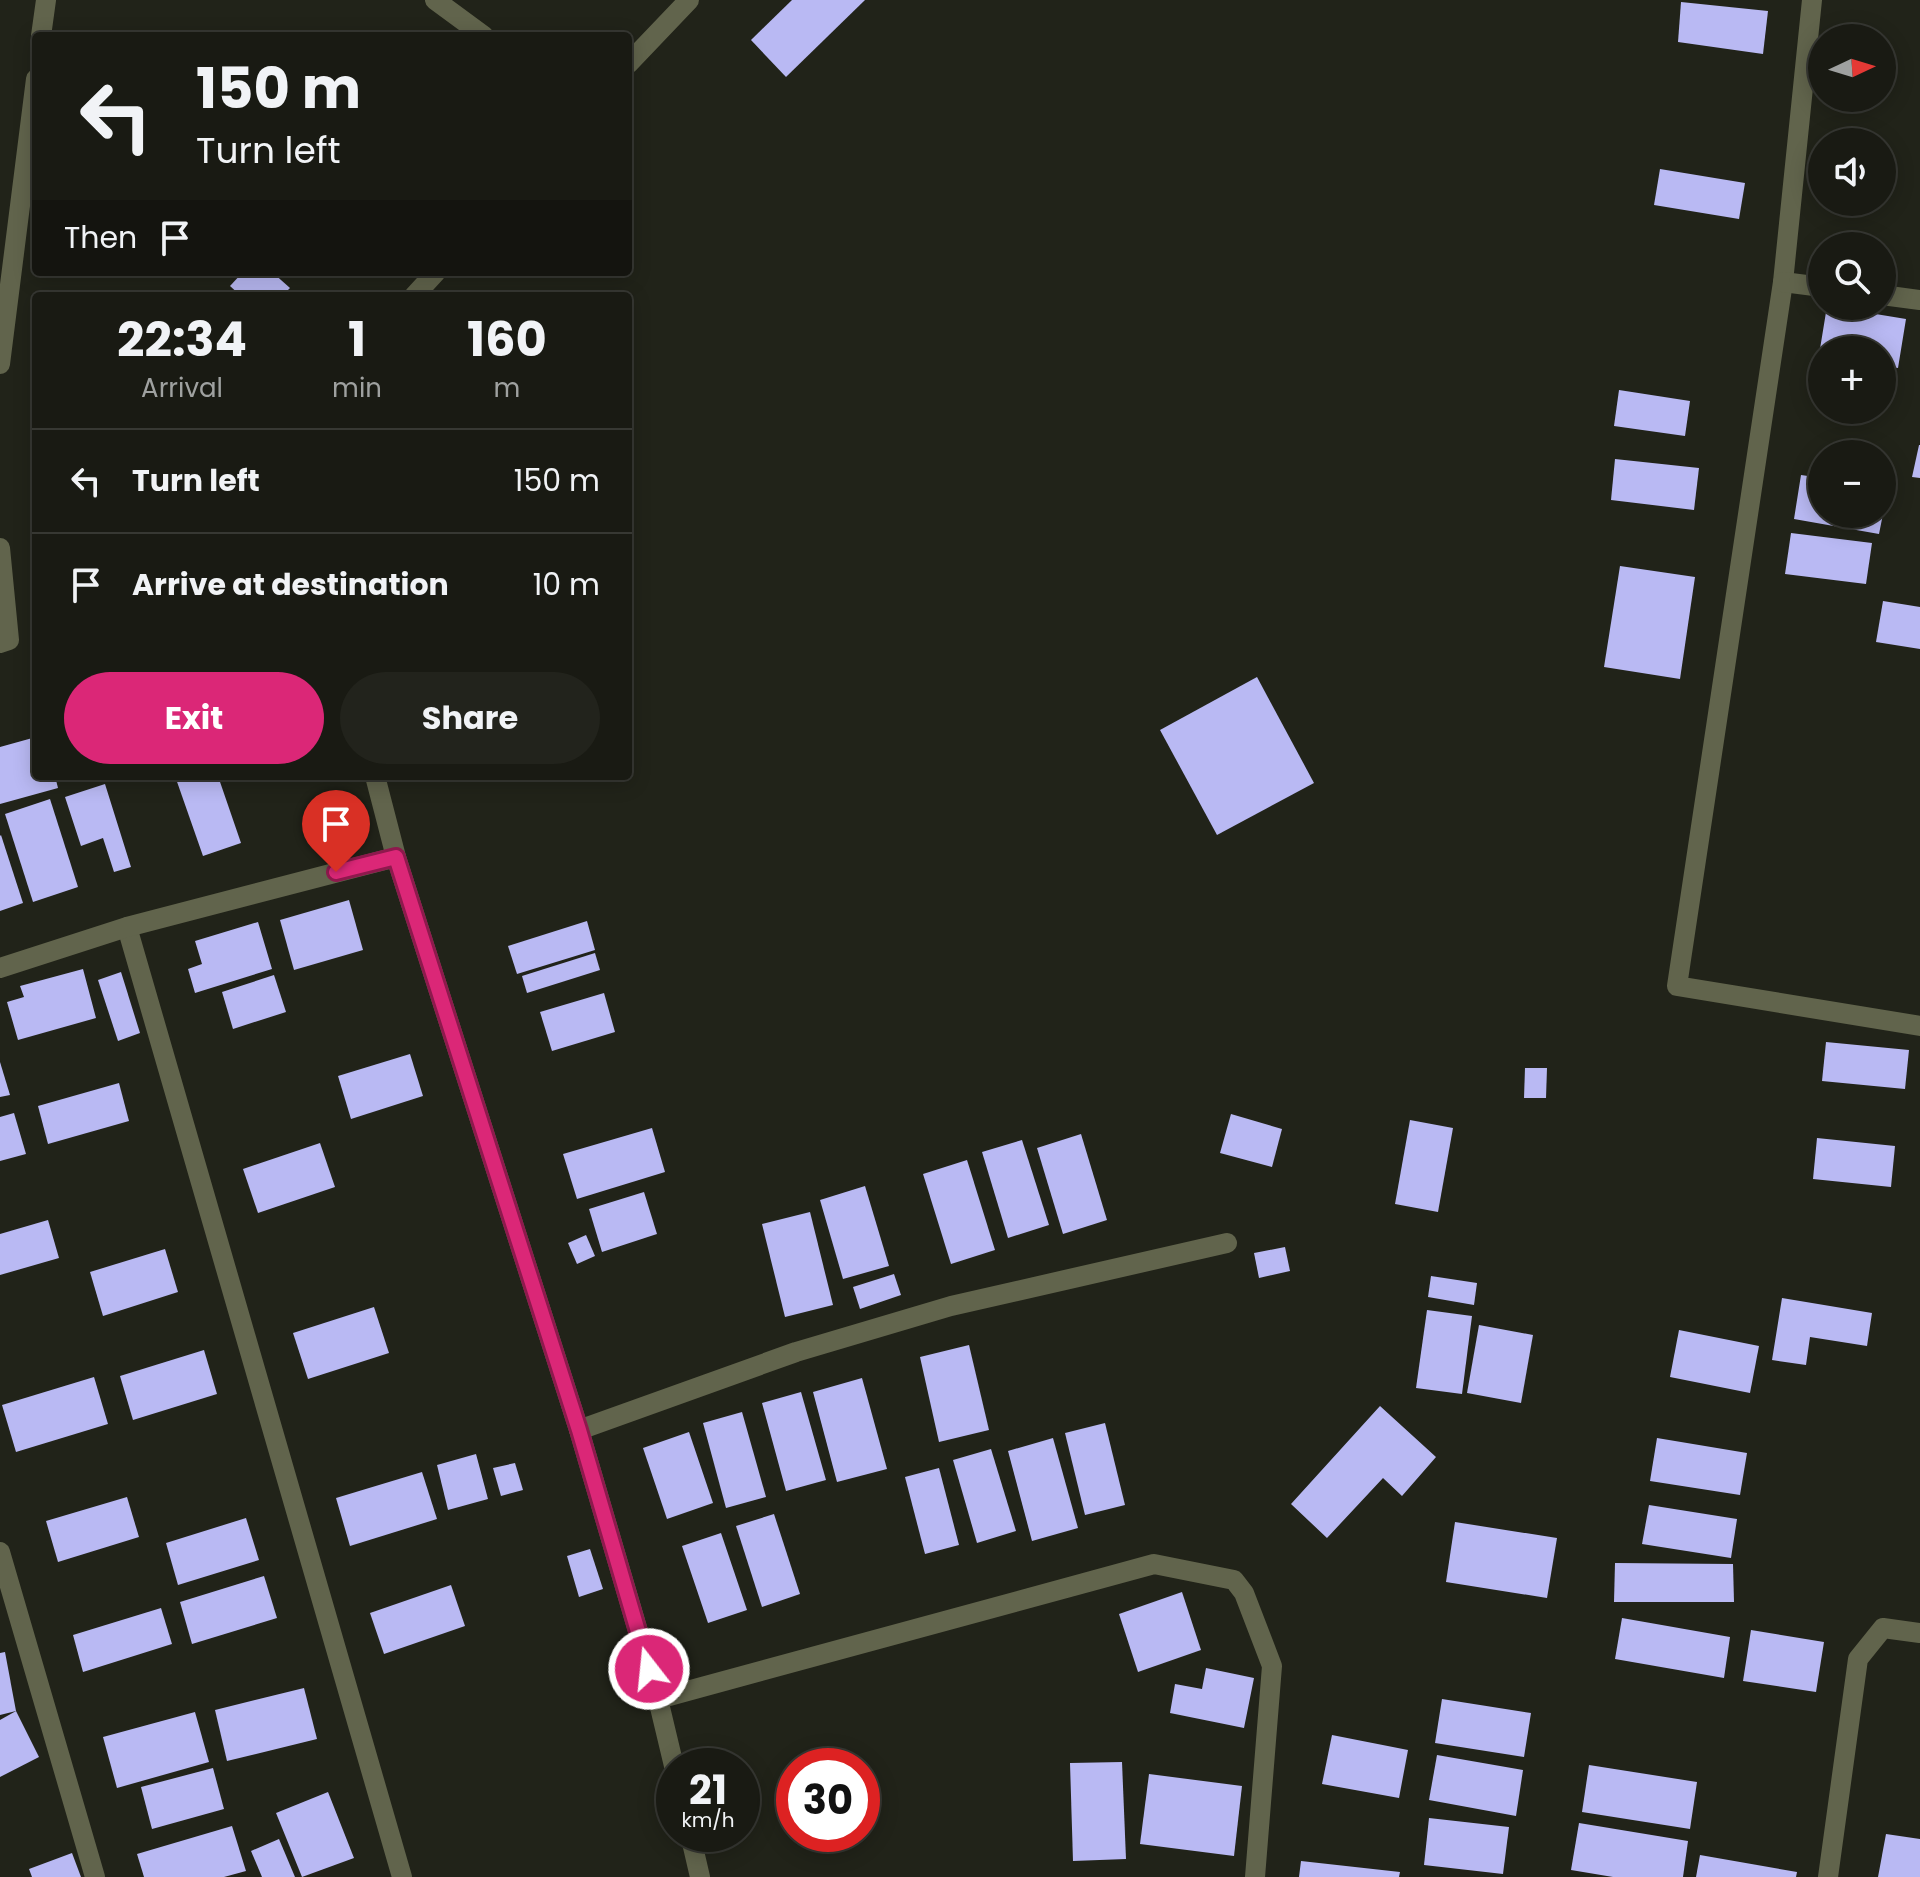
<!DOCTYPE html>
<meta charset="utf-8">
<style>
:root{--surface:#191a13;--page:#22231c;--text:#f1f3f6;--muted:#9fa1a0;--line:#373833;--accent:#db2777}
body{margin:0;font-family:Poppins,sans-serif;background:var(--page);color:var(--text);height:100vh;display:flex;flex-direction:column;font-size:30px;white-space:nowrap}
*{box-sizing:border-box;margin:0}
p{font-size:26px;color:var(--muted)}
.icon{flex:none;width:44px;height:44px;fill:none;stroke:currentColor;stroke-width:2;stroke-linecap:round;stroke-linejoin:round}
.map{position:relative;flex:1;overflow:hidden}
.sheet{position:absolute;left:32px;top:292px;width:600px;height:488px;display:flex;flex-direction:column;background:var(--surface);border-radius:8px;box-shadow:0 4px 20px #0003,0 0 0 2px var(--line)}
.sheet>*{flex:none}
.banner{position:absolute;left:32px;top:32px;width:600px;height:244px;border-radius:8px;box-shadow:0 4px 20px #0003,0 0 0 2px var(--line);background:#191a13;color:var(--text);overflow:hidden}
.needle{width:52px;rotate:86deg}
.controls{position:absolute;left:1808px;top:24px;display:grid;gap:16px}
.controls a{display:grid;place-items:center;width:88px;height:88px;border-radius:50%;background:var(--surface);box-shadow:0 4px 20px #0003,0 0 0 2px var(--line);font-size:40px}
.speed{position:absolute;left:656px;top:1748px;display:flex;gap:16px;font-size:40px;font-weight:700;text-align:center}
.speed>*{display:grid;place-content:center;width:104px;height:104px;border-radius:50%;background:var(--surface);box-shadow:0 4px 20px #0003,0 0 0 2px var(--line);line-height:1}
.speed small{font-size:20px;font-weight:400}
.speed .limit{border:12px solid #d22;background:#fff;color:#111}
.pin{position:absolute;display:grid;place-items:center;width:68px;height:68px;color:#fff;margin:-82px -34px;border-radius:50% 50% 50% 0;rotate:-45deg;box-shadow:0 0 8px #0007}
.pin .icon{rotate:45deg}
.me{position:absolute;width:88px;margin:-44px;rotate:344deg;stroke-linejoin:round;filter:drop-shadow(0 0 6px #0008)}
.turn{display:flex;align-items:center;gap:28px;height:168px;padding:0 32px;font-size:36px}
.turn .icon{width:104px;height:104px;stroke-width:2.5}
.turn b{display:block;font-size:56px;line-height:68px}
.then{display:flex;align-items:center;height:76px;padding:0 32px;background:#0003;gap:16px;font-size:30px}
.eta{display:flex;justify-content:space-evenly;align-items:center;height:136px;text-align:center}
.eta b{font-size:48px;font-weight:700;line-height:56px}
.cta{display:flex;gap:16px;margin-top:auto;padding:16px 32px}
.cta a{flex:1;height:92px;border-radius:48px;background:var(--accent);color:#fff;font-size:32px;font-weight:700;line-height:92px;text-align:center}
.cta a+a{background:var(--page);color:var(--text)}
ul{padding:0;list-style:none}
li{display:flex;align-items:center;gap:24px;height:104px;padding:0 32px;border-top:2px solid var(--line)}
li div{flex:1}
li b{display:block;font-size:30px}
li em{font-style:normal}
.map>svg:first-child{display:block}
.building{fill:#b9b9f3}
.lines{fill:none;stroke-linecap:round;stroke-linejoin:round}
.minor{stroke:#61644c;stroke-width:20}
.route-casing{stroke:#8e194d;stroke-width:20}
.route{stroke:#db2777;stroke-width:14}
</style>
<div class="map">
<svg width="1920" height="1877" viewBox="0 0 1920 1877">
<rect width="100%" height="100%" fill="#212319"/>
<!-- building -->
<g class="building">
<path d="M 792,0 L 865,0 L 786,77 L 751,40 Z"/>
<path d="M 1681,2 L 1768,11 L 1763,54 L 1678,42 Z"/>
<path d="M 1660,169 L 1745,183 L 1739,219 L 1654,205 Z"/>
<path d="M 243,272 L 272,272 L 290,288 L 282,296 L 241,296 L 230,286 Z"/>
<path d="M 1827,306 L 1906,319 L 1898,368 L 1882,366 L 1882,350 L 1822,350 L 1822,356 L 1819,355 Z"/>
<path d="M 1619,390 L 1690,401 L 1685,436 L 1614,426 Z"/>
<path d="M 1919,445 L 1920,445 L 1920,478 L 1912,477 Z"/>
<path d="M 1615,459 L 1699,468 L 1694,510 L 1611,500 Z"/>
<path d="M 1801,475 L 1822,478 L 1822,514 L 1883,514 L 1879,534 L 1794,519 Z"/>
<path d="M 1791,533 L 1872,543 L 1866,584 L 1785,574 Z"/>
<path d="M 1620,566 L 1695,577 L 1680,679 L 1604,667 Z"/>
<path d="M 1883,601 L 1920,607 L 1920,649 L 1876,642 Z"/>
<path d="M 1257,677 L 1314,783 L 1217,835 L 1160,730 Z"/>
<path d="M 36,737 L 36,776 L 55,776 L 58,788 L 0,804 L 0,747 Z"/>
<path d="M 175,776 L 218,776 L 241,843 L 203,856 Z"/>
<path d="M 105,784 L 131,867 L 114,872 L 103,838 L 81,846 L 65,797 Z"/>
<path d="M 50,799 L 78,887 L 33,902 L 5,814 Z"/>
<path d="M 1,835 L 23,903 L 0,911 L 0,836 Z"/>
<path d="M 349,900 L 363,950 L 294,970 L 280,920 Z"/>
<path d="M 587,921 L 595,950 L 517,974 L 508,946 Z"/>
<path d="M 258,922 L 272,969 L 195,993 L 188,969 L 202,964 L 195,941 Z"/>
<path d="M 595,953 L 600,970 L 527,993 L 522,976 Z"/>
<path d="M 83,969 L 96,1018 L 18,1040 L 7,1002 L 24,997 L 20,986 Z"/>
<path d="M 121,972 L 140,1033 L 118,1041 L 98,980 Z"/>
<path d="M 274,975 L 286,1012 L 233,1029 L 222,992 Z"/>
<path d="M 604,993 L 615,1032 L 552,1051 L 540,1012 Z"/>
<path d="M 1826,1042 L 1909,1050 L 1905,1089 L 1822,1081 Z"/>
<path d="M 410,1054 L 423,1096 L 351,1119 L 338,1076 Z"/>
<path d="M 0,1062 L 10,1095 L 0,1097 Z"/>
<path d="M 1525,1068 L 1547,1068 L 1546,1098 L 1524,1098 Z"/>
<path d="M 119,1083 L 129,1121 L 48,1144 L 38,1106 Z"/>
<path d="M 14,1113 L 26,1154 L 0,1161 L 0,1117 Z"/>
<path d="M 1231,1114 L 1282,1129 L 1272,1167 L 1220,1153 Z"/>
<path d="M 1410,1120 L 1453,1128 L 1438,1212 L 1395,1204 Z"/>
<path d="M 652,1128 L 665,1172 L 577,1199 L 563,1154 Z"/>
<path d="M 1081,1134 L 1107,1220 L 1063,1234 L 1037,1148 Z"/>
<path d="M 1817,1138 L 1895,1146 L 1891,1187 L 1813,1179 Z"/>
<path d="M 1022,1140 L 1049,1225 L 1008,1238 L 982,1152 Z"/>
<path d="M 320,1143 L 335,1187 L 258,1213 L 243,1169 Z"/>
<path d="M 967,1160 L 995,1250 L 951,1264 L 923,1174 Z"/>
<path d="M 865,1186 L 889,1266 L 843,1279 L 820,1200 Z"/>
<path d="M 644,1192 L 657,1234 L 602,1252 L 589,1209 Z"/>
<path d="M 810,1212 L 833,1305 L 785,1317 L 762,1224 Z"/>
<path d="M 48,1220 L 59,1258 L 0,1275 L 0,1234 Z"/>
<path d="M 586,1235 L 595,1256 L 577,1264 L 568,1243 Z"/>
<path d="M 1285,1247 L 1290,1271 L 1259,1278 L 1254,1253 Z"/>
<path d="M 165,1249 L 178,1292 L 103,1316 L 90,1272 Z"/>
<path d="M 894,1274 L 901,1295 L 860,1309 L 853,1287 Z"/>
<path d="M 1431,1276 L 1477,1283 L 1474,1305 L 1428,1297 Z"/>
<path d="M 1782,1298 L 1872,1313 L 1867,1346 L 1810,1337 L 1806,1365 L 1772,1360 Z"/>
<path d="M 374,1307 L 389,1353 L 308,1379 L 293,1333 Z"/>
<path d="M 1427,1310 L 1472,1316 L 1462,1394 L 1416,1388 Z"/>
<path d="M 1479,1325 L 1533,1335 L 1521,1403 L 1467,1393 Z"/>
<path d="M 1679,1330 L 1759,1346 L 1750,1393 L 1670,1377 Z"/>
<path d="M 969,1345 L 989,1430 L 939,1442 L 920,1357 Z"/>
<path d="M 204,1350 L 217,1394 L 133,1420 L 120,1376 Z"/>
<path d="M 94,1377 L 108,1424 L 16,1452 L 2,1405 Z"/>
<path d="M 862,1378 L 887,1469 L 837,1482 L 813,1392 Z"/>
<path d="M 801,1392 L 826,1480 L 786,1491 L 762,1403 Z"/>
<path d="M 1380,1406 L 1436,1457 L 1402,1496 L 1383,1478 L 1327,1538 L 1291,1504 Z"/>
<path d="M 742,1412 L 766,1497 L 726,1508 L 703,1423 Z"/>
<path d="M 1105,1423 L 1125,1505 L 1085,1515 L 1065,1433 Z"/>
<path d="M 689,1432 L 713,1503 L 667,1519 L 643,1448 Z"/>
<path d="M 1053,1438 L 1078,1528 L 1032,1541 L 1008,1451 Z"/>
<path d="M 1657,1438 L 1747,1453 L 1740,1495 L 1650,1481 Z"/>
<path d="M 991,1449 L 1016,1531 L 977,1543 L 953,1460 Z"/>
<path d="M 476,1454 L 488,1499 L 448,1510 L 437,1465 Z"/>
<path d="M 515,1463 L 523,1490 L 501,1496 L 493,1468 Z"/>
<path d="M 939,1468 L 959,1545 L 925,1554 L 905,1477 Z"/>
<path d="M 422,1472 L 437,1519 L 350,1546 L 336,1498 Z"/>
<path d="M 127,1497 L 139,1537 L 58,1562 L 46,1521 Z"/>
<path d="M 1649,1505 L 1737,1519 L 1731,1558 L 1642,1544 Z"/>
<path d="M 774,1514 L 800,1594 L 762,1607 L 736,1526 Z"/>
<path d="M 246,1518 L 259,1560 L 178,1585 L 166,1543 Z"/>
<path d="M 1455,1522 L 1557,1538 L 1547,1598 L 1446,1582 Z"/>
<path d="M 721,1533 L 747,1610 L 708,1623 L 682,1546 Z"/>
<path d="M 590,1549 L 603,1589 L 579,1597 L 567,1556 Z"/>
<path d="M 1615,1563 L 1733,1564 L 1734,1602 L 1614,1602 Z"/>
<path d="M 264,1576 L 277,1618 L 192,1644 L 180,1602 Z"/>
<path d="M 451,1585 L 465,1626 L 384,1654 L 370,1613 Z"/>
<path d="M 1182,1592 L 1201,1650 L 1138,1672 L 1119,1614 Z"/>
<path d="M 161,1608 L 172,1644 L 83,1672 L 73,1635 Z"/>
<path d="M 1622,1618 L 1730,1637 L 1724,1678 L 1615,1659 Z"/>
<path d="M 1751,1630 L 1824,1642 L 1816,1692 L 1743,1681 Z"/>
<path d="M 5,1652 L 16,1711 L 0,1715 L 0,1653 Z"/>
<path d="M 1206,1668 L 1254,1678 L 1244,1728 L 1170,1713 L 1175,1684 L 1202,1689 Z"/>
<path d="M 304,1688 L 317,1739 L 227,1761 L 215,1710 Z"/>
<path d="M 1442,1699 L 1531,1713 L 1524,1757 L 1435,1743 Z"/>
<path d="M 16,1711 L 39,1757 L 0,1777 L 0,1720 Z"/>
<path d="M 195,1712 L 209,1762 L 117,1788 L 103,1737 Z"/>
<path d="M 1332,1735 L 1408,1750 L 1399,1798 L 1322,1784 Z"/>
<path d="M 1437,1755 L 1523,1770 L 1516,1816 L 1429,1800 Z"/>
<path d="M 1122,1762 L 1126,1859 L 1073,1861 L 1070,1763 Z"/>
<path d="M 1589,1765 L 1697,1782 L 1690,1829 L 1582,1812 Z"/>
<path d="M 213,1768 L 224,1809 L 152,1829 L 141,1787 Z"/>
<path d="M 1149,1774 L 1242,1786 L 1234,1856 L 1140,1844 Z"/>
<path d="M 328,1792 L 354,1858 L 302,1877 L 276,1813 Z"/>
<path d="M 1429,1818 L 1509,1827 L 1503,1874 L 1424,1865 Z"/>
<path d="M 1579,1823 L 1688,1841 L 1683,1877 L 1613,1877 L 1571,1870 Z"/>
<path d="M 232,1826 L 246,1871 L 224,1877 L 144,1877 L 137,1854 Z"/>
<path d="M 1886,1834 L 1920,1839 L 1920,1877 L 1878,1877 Z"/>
<path d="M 279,1839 L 295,1877 L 262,1877 L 251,1851 Z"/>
<path d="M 72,1853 L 81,1877 L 32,1877 L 29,1869 Z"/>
<path d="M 1700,1855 L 1797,1872 L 1796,1877 L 1696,1877 Z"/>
<path d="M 1301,1861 L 1400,1872 L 1399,1877 L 1299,1877 Z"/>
</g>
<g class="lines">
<!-- minor -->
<g class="minor">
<path d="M 435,0 L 484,36"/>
<path d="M 1812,0 L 1783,282 L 1677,986 L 1920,1026"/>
<path d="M 41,36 L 46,0"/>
<path d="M 628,64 L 689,0"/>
<path d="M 1783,282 L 1822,287"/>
<path d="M 1882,295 L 1920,300"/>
<path d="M 414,296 L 436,272"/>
<path d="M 0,364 L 36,79"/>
<path d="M 0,548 L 9,640 L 0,643"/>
<path d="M 375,776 L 396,857 L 579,1430 L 658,1699 L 674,1766"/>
<path d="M 127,927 L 402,1877"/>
<path d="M 0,968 L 127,927 L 396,857"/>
<path d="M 579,1430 L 796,1352 L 951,1306 L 1227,1243"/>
<path d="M 0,1552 L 95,1877"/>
<path d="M 658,1699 L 1154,1564 L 1234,1580 L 1244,1593 L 1272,1666 L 1255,1877"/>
<path d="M 690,1834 L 700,1877"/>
<path d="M 1828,1877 L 1858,1659 L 1883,1628 L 1920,1633"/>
</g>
</g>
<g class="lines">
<defs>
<path id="route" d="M 336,872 L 396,857 L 579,1430 L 649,1669"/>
</defs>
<!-- route casing -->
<use href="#route" class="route-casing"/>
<!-- route -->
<use href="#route" class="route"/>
</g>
</svg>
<div class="controls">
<a><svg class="needle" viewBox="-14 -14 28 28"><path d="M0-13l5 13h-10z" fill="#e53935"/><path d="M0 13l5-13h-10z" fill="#9fa1a0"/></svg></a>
<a><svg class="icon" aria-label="sound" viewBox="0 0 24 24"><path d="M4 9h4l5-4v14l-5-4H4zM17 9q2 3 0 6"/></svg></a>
<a><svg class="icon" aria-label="search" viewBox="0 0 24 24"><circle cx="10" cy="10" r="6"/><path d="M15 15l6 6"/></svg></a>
<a>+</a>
<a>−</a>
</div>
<div class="speed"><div>21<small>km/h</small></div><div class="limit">30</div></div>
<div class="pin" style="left:336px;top:872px;background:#d93025"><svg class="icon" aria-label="arrive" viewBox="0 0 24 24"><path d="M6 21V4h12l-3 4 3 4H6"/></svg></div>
<svg class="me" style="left:649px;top:1669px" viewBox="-20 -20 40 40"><circle r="17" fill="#db2777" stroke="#fff" stroke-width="3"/><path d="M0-11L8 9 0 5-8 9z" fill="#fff"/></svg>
<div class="banner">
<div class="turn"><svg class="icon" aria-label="left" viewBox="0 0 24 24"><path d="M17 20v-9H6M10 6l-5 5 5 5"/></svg><div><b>150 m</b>Turn left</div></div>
<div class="then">Then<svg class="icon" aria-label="arrive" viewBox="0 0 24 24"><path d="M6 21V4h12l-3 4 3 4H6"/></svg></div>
</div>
<section class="sheet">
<div class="eta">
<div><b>22:34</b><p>Arrival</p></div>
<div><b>1</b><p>min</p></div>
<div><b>160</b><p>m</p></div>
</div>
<ul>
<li><svg class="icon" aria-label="left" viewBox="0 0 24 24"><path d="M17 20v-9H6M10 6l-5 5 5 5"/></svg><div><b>Turn left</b></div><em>150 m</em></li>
<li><svg class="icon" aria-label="arrive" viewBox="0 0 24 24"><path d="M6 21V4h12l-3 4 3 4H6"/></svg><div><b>Arrive at destination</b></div><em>10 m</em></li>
</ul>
<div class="cta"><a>Exit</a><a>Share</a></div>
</section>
</div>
